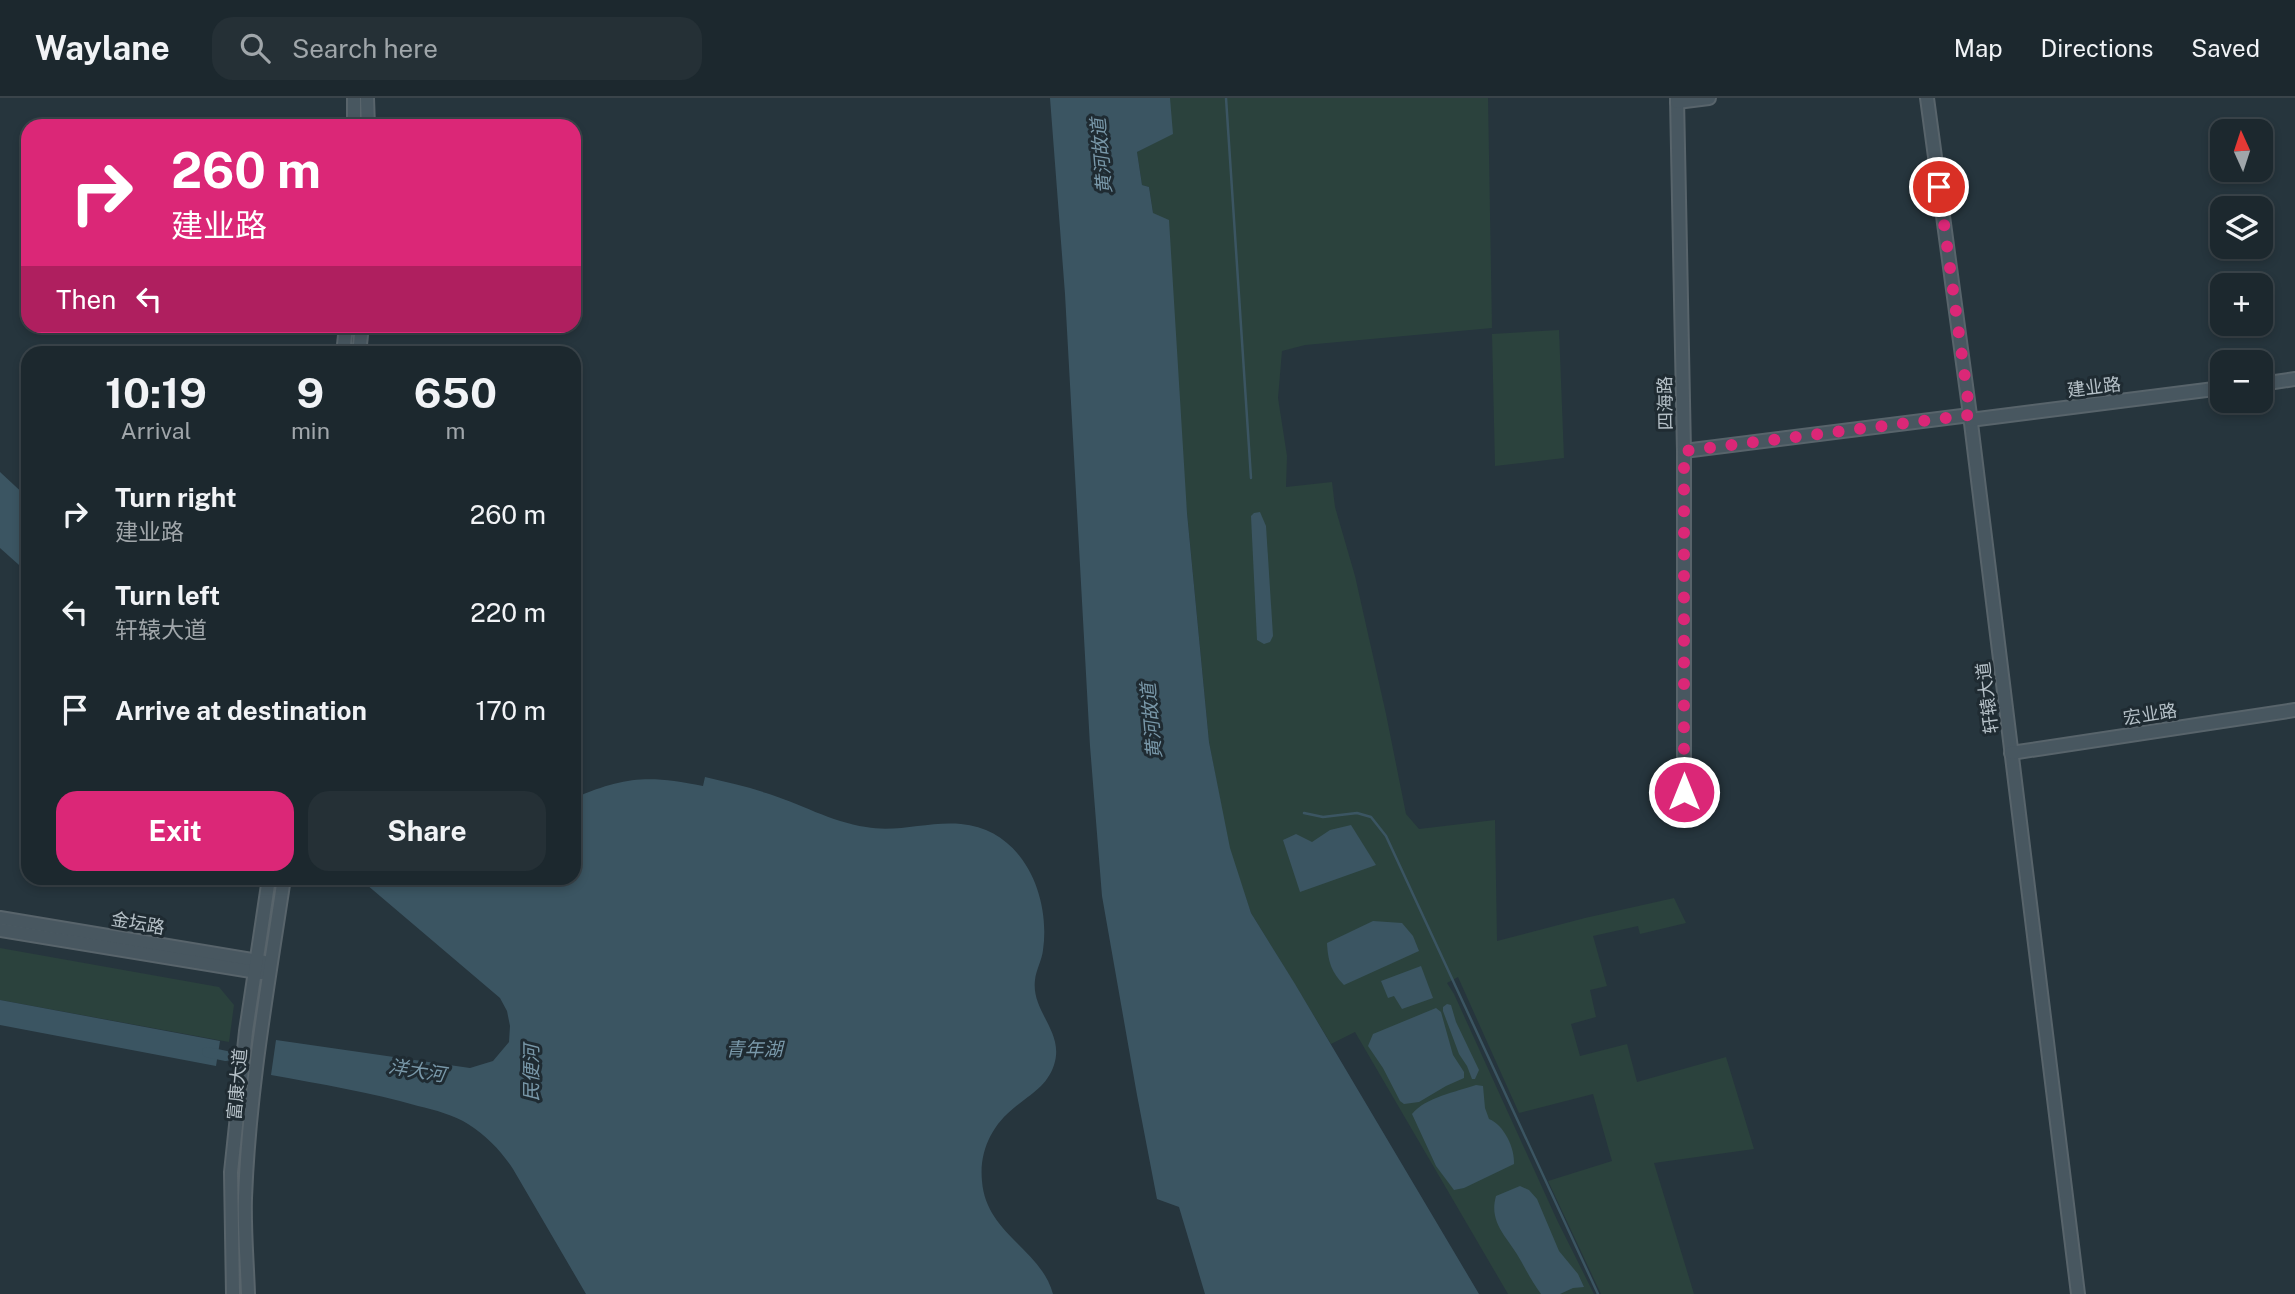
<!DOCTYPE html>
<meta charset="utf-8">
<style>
:root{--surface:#1c282e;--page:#253036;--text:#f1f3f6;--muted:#a0a6aa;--line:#3a444a;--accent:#db2777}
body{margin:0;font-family:"Public Sans","Noto Sans SC",sans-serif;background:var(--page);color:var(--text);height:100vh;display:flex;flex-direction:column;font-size:26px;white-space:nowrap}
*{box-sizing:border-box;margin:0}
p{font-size:23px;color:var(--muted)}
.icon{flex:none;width:38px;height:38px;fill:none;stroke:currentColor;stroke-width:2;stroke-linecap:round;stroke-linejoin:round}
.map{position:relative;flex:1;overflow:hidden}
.drawer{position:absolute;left:21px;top:248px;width:560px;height:539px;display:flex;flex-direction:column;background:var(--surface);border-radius:21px;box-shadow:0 4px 10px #0003,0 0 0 2px var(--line)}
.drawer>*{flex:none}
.top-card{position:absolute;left:21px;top:21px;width:560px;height:214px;border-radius:21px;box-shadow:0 4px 10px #0003,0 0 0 2px var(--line);background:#db2777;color:#fff;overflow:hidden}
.needle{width:46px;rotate:357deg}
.controls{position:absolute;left:2210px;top:21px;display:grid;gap:14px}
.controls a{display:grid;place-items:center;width:63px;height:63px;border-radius:14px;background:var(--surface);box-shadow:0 4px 10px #0003,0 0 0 2px var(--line);font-size:35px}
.pin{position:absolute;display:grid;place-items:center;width:60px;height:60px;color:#fff;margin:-30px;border:4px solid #fff;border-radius:50%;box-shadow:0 2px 7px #0007}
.me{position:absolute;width:77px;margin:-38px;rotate:0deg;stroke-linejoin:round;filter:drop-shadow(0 0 5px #0008)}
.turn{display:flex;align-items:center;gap:24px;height:147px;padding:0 35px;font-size:32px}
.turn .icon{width:91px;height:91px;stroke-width:2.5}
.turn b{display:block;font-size:49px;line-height:60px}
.then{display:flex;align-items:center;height:66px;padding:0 35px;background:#0003;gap:14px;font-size:26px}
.eta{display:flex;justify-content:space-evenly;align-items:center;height:119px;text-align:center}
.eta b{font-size:42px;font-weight:700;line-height:49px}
.action{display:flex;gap:14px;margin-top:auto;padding:14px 35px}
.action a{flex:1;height:80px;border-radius:21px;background:var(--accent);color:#fff;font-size:28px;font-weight:700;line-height:80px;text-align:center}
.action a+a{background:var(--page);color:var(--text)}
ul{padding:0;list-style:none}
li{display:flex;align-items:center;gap:21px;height:98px;padding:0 35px}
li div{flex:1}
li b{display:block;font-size:26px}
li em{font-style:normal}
header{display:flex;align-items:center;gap:42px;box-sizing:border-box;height:98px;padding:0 35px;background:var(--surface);border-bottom:2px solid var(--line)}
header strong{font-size:33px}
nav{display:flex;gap:38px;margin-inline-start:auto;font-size:24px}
.search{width:490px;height:63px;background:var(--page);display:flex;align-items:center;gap:18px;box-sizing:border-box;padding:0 24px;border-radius:21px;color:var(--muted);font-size:26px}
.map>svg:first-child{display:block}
.green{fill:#2b423d}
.water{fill:#3b5562}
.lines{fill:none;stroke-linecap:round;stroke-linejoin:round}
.stream{stroke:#3b5562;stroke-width:2.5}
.canal{stroke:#3b5562;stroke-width:10}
.secondary-casing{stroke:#58646b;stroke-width:16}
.secondary{stroke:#485760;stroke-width:12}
.route{stroke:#db2777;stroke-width:12;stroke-dasharray:0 21.6}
.labels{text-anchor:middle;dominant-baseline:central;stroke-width:6;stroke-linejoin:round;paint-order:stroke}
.street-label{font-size:18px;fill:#b6c1c8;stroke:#1f2b32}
.water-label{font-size:19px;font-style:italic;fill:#7998a9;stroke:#1f2b32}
</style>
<header>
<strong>Waylane</strong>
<div class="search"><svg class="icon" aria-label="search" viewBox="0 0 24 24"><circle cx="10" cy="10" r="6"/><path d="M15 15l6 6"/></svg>Search here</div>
<nav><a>Map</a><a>Directions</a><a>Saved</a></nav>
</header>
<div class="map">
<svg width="2295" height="1196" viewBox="0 0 2295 1196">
<rect width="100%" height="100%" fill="#26353d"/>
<!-- green -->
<g class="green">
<path d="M 1170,0 L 1488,0 L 1492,230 L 1305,247 L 1282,253 L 1278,300 L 1287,358 L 1286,389 L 1332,384 L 1335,409 L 1355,478 L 1386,616 L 1406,716 L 1419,731 L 1495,722 L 1497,843 L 1585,820 L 1674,800 L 1686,825 L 1640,836 L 1638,828 L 1593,838 L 1607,888 L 1590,892 L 1596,919 L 1571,926 L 1580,958 L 1627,946 L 1637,984 L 1726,959 L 1754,1051 L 1654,1065 L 1694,1196 L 1601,1196 L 1548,1083 L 1612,1063 L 1593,996 L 1519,1015 L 1458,879 L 1447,885 L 1454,896 L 1557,1122 L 1594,1196 L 1508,1196 L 1355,934 L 1331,946 L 1251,815 L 1229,750 L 1209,644 L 1187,415 L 1153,115 L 1149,89 L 1142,87 L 1137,54 L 1167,38 Z"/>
<path d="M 1559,232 L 1564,360 L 1495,368 L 1492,236 Z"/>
<path d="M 0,850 L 219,889 L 234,907 L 229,944 L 0,902 Z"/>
</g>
<!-- water -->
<g class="water">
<path d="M 1050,0 L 1170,0 L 1173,36 L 1137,54 L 1142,87 L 1149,89 L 1153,115 L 1169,122 L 1187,415 L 1209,644 L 1230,750 L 1251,815 L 1295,886 L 1479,1196 L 1205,1196 L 1179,1109 L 1157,1101 L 1137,997 L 1102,798 L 1090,648 L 1065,196 Z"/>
<path d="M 0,374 L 28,400 L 28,475 L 0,450 Z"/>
<path d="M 1260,414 L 1266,428 L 1273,538 L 1270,544 L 1264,546 L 1257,542 L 1251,418 L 1254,415 Z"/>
<path d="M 705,679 C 725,684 746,688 766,695 C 799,705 831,724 866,729 C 897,735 929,723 961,726 C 1022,731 1051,797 1043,852 C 1042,862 1036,872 1035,882 C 1031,914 1065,934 1054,967 C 1047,988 1031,996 1015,1009 C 992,1027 979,1053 982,1083 C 986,1136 1041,1151 1053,1196 L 586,1196 L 513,1071 C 501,1053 487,1038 468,1026 C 454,1017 435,1012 418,1008 C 370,994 320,986 271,977 L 276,942 L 470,970 L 493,963 L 509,944 L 510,928 L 507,913 L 500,900 L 360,781 L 574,780 L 574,700 C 625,678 650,677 703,688 Z"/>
<path d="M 1351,727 L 1376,767 L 1300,794 L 1283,742 L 1296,736 L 1312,744 L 1330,732 Z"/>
<path d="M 1373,823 L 1402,825 L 1413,838 L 1419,853 L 1344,887 C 1331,874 1328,863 1327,845 Z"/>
<path d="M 1421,868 L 1433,900 L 1402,911 L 1394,898 L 1388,900 L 1381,883 Z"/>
<path d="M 0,902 L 220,943 L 216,968 L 0,927 Z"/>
<path d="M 1447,906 L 1451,907 L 1456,924 L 1479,972 L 1475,981 L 1472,981 L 1467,968 L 1459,956 L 1443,913 L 1443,909 Z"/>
<path d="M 1436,910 L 1441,914 L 1453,957 L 1464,974 L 1464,980 L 1446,988 L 1419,1004 L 1404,1006 L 1400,1003 L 1383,970 L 1368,948 L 1373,936 Z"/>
<path d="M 1476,987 L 1483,988 L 1485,1010 L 1489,1021 C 1504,1027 1515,1050 1514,1066 L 1464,1090 L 1454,1092 L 1436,1068 L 1412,1016 C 1426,999 1456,994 1476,987 Z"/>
<path d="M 1520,1088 L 1529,1092 L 1537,1101 L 1559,1153 L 1578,1176 L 1584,1189 L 1573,1190 L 1560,1196 L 1541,1196 C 1533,1185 1527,1174 1521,1163 C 1509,1140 1488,1126 1496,1098 Z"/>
</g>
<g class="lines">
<!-- stream -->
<g class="stream">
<path d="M 1226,0 L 1251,380"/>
<path d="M 1304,715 L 1323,719 L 1357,715 L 1371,719 L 1386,738 L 1598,1196"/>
</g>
<!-- canal -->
<path class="canal" d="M 207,954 L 226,958"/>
<defs>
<g id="secondary">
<path d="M 354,0 L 354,28"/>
<path d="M 367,0 L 368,28"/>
<path d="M 1677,0 L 1684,353 L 1684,694"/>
<path d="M 1927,0 L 1970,317 L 2078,1196"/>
<path d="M 1677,4 L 1709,0"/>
<path d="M 343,256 L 346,228"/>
<path d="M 359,256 L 362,228"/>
<path d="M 2261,286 L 2295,281"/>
<path d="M 1970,322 L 2222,290"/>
<path d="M 1684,353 L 1970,317"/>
<path d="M 2011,655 L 2295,612"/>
<path d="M 0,820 L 264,864"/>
<path d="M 0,832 L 262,875"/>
<path d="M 233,1196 L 231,1074 L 246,933 L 269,780"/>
<path d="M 248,1196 C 247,1164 244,1131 245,1100 C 249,992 268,887 284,780"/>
</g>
</defs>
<!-- secondary casing -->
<use href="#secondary" class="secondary-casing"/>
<!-- secondary -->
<use href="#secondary" class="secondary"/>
</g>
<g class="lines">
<!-- route -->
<path class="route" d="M 1684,694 L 1684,353 L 1970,317 L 1939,89"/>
</g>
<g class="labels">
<!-- street labels -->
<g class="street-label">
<text transform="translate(2094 289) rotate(-7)">建业路</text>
<text transform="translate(1665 305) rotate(-91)">四海路</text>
<text transform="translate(1987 600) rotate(-97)">轩辕大道</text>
<text transform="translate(2150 616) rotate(-9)">宏业路</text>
<text transform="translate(138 825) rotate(10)">金坛路</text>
<text transform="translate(237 986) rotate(-85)">富康大道</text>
</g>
<!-- water labels -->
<g class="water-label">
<text transform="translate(1101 58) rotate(-95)">黄河故道</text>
<text transform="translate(1151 623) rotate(-95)">黄河故道</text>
<text x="754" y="951">青年湖</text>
<text transform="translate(417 972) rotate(9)">洋大河</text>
<text transform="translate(531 975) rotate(-90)">民便河</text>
</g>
</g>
</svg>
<div class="controls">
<a><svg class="needle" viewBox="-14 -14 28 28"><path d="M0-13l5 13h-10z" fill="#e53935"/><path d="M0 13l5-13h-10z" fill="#a0a6aa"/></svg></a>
<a><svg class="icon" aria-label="layers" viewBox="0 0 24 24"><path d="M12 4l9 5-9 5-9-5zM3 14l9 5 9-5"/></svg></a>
<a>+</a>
<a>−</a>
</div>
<div class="pin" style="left:1939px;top:89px;background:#d93025"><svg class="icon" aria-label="arrive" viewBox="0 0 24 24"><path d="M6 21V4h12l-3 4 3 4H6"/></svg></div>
<svg class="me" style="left:1684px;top:694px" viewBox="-20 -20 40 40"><circle r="17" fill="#db2777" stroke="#fff" stroke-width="3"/><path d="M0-11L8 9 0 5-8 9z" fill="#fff"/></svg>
<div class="top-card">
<div class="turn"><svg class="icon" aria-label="right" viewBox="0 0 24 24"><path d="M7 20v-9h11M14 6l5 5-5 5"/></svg><div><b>260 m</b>建业路</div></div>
<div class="then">Then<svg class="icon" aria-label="left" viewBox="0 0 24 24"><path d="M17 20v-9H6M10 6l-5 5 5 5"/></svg></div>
</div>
<section class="drawer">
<div class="eta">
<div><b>10:19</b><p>Arrival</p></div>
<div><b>9</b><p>min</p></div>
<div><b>650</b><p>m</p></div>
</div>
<ul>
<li><svg class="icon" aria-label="right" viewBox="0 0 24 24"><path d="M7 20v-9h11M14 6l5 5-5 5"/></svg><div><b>Turn right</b><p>建业路</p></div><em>260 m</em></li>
<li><svg class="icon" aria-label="left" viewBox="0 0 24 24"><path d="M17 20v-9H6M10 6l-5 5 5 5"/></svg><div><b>Turn left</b><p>轩辕大道</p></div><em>220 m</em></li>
<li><svg class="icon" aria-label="arrive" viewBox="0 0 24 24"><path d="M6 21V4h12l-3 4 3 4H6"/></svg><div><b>Arrive at destination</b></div><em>170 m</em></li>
</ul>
<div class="action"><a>Exit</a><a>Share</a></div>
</section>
</div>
